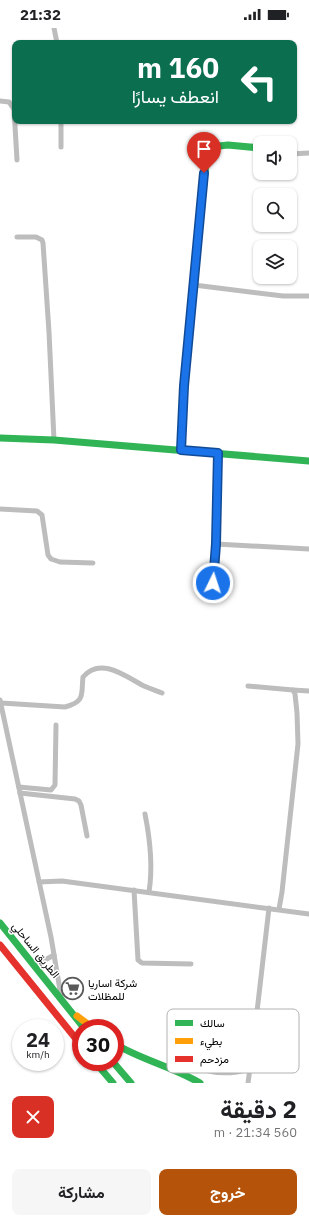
<!DOCTYPE html>
<html lang="ar">
<meta charset="utf-8">
<style>
:root{--surface:#fff;--page:#f6f6f6;--text:#202124;--muted:#757577;--accent:#b45309}
body{margin:0;font-family:"IBM Plex Sans",Vazirmatn,sans-serif;background:var(--page);color:var(--text);direction:rtl;height:100vh;display:flex;flex-direction:column;font-size:15px;white-space:nowrap}
*{box-sizing:border-box;margin:0}
p{font-size:13px;color:var(--muted)}
.icon{flex:none;width:22px;height:22px;fill:none;stroke:currentColor;stroke-width:2;stroke-linecap:round;stroke-linejoin:round}
.map{position:relative;height:1055px;overflow:hidden;direction:ltr}
.side{display:flex;flex-direction:column;background:var(--surface);flex:1}
.side>*{flex:none}
.top-card{position:absolute;left:12px;top:12px;width:285px;height:84px;border-radius:8px;box-shadow:0 1px 3px #0004;direction:rtl;background:#0b6e4f;color:#fff;overflow:hidden}
.buttons{position:absolute;left:253px;top:108px;display:grid;gap:8px}
.buttons a{display:grid;place-items:center;width:44px;height:44px;border-radius:8px;background:var(--surface);box-shadow:0 1px 3px #0004;font-size:20px}
.speed{position:absolute;left:12px;top:991px;display:flex;gap:8px;font-size:20px;font-weight:700;text-align:center}
.speed>*{display:grid;place-content:center;width:52px;height:52px;border-radius:50%;background:var(--surface);box-shadow:0 1px 3px #0004;line-height:1}
.speed small{font-size:10px;font-weight:400}
.speed .limit{border:6px solid #d22;background:#fff;color:#111}
.pin{position:absolute;display:grid;place-items:center;width:34px;height:34px;color:#fff;margin:-41px -17px;border-radius:50% 50% 50% 0;rotate:-45deg;box-shadow:0 0 4px #0007}
.pin .icon{rotate:45deg}
.me{position:absolute;width:44px;margin:-22px;rotate:4deg;stroke-linejoin:round;filter:drop-shadow(0 0 3px #0008)}
.turn{display:flex;align-items:center;gap:14px;height:84px;padding:0 12px;font-size:18px}
.turn .icon{width:52px;height:52px;stroke-width:2.5}
.turn b{display:block;font-size:28px;line-height:34px}
.round{display:grid;place-items:center;flex:none;width:42px;height:42px;border-radius:8px;background:var(--page)}
.head{display:flex;align-items:center;justify-content:space-between;height:68px;padding:0 12px}
h1{font-size:24px;font-weight:700;line-height:30px}
.button{display:flex;gap:8px;margin-top:auto;padding:8px 12px}
.button a{flex:1;height:46px;border-radius:8px;background:var(--accent);color:#fff;font-size:16px;font-weight:700;line-height:46px;text-align:center}
.button a+a{background:var(--page);color:var(--text)}
.status{display:flex;justify-content:space-between;align-items:center;height:28px;padding:0 20px;background:var(--surface);direction:ltr}
.status svg{height:11px;fill:currentColor}
.map>svg:first-child{display:block}
.lines{fill:none;stroke-linecap:round;stroke-linejoin:round}
.street{stroke:#bdbdbd;stroke-width:5}
.fast{stroke:#30b455;stroke-width:7}
.slow{stroke:#ff9f0a;stroke-width:7}
.jam{stroke:#e5322d;stroke-width:7}
.route-casing{stroke:#114b97;stroke-width:10}
.route{stroke:#1a73e8;stroke-width:7}
.labels{text-anchor:middle;dominant-baseline:central;stroke-width:3;stroke-linejoin:round;paint-order:stroke}
.street-label{font-size:11px;fill:#000;stroke:#fff}
.poi-label{font-size:11px;fill:#000;stroke:#fff;text-anchor:start}
.key{fill:#fff;stroke:#b2b2b2;stroke-width:1}
.key-label{font-size:11px;fill:#000}
</style>
<div class="status"><b>21:32</b><svg viewBox="0 0 49 12"><path d="M0 12V9h3v3zM5 12V6h3v6zM10 12V3h3v9zM15 12V0h3v12zM26 1h20v11H26zM47 4h2v5h-2z"/></svg></div>
<div class="map">
<svg width="309" height="1055" viewBox="0 0 309 1055">
<rect width="100%" height="100%" fill="#fff"/>
<g class="lines">
<!-- street -->
<g class="street">
<path d="M 54,0 L 57,15"/>
<path d="M 0,73 L 9,74 L 14,81 L 17,132"/>
<path d="M 61,93 L 61,119"/>
<path d="M 290,126 L 309,125"/>
<path d="M 17,209 L 36,209 L 42,212 L 43,215 L 49,304 L 54,412"/>
<path d="M 194,257 L 283,268 L 309,268"/>
<path d="M 0,481 L 37,483 L 42,487 L 48,527 L 51,531 L 60,534 L 93,535"/>
<path d="M 216,516 L 309,521"/>
<path d="M 213,555 L 216,516 L 218,425"/>
<path d="M 248,658 L 293,662 L 295,666 L 297,685 L 298,716 L 282,864 L 279,881"/>
<path d="M 293,662 L 309,663"/>
<path d="M 0,672 L 51,909 L 61,968"/>
<path d="M 1,675 L 65,679 C 86,673 81,666 83,649 C 100,629 124,647 142,657 C 148,660 155,662 162,665"/>
<path d="M 19,759 L 51,762 L 55,757 L 56,697"/>
<path d="M 20,765 L 75,771 L 79,773 L 81,777 L 87,808"/>
<path d="M 145,786 C 150,811 153,839 149,864"/>
<path d="M 39,854 L 62,853 L 309,886"/>
<path d="M 134,862 L 138,932 L 142,935 L 191,936"/>
<path d="M 31,934 L 45,932 L 54,927"/>
<path d="M 175,1042 L 181,1036 L 185,1035 C 193,1036 200,1041 209,1043 C 222,1046 236,1045 249,1041"/>
<path d="M 248,1055 L 253,1018 L 269,880"/>
</g>
<!-- fast -->
<g class="fast">
<path d="M 0,410 L 54,412 L 309,433"/>
<path d="M 181,422 L 184,358 L 207,124 L 210,119 L 228,117 L 260,120"/>
<path d="M 0,895 L 84,1000"/>
<path d="M 115,1016 C 142,1032 173,1039 200,1055"/>
<path d="M 95,1034 L 113,1055"/>
<path d="M 113,1034 L 131,1055"/>
</g>
<!-- slow -->
<path class="slow" d="M 77,988 L 93,1000"/>
<!-- jam -->
<path class="jam" d="M 0,917 L 81,1017"/>
</g>
<g class="lines">
<defs>
<path id="route" d="M 204,145 L 184,358 L 181,422 L 218,425 L 216,516 L 213,555"/>
</defs>
<!-- route casing -->
<use href="#route" class="route-casing"/>
<!-- route -->
<use href="#route" class="route"/>
</g>
<!-- icons -->
<defs>
<symbol id="supermarket-ring" viewBox="-11 -11 22 22"><circle r="9.5" fill="#fff" stroke="#595959" stroke-width="1.5"/><path d="M-6-5.5h2.5l.6 2H6L4.5 2H-2.5L-4.4-4H-6ZM-1.5 3.2a1.3 1.3 0 1 0 .1 0ZM3 3.2a1.3 1.3 0 1 0 .1 0Z" fill="#595959"/></symbol>
</defs>
<g fill-rule="evenodd">
<use href="#supermarket-ring" x="60" y="948" width="25" height="25"/>
</g>
<g class="labels">
<!-- street labels -->
<g class="street-label">
<text transform="translate(36 922) rotate(51)">الطريق الساحلي</text>
</g>
<!-- poi labels -->
<g class="poi-label">
<text x="88" y="955">شركة اساريا<tspan x="88" dy="13">للمظلات</tspan></text>
</g>
</g>
<!-- legend -->
<rect x="167" y="981" width="132" height="64" rx="6" class="key"/>
<rect x="175" y="992" width="18" height="6" fill="#30b455"/>
<rect x="175" y="1010" width="18" height="6" fill="#ff9f0a"/>
<rect x="175" y="1028" width="18" height="6" fill="#e5322d"/>
<g class="key-label">
<text x="200" y="999">سالك</text>
<text x="200" y="1017">بطيء</text>
<text x="200" y="1035">مزدحم</text>
</g>
</svg>
<div class="buttons">
<a><svg class="icon" aria-label="sound" viewBox="0 0 24 24"><path d="M4 9h4l5-4v14l-5-4H4zM17 9q2 3 0 6"/></svg></a>
<a><svg class="icon" aria-label="search" viewBox="0 0 24 24"><circle cx="10" cy="10" r="6"/><path d="M15 15l6 6"/></svg></a>
<a><svg class="icon" aria-label="layers" viewBox="0 0 24 24"><path d="M12 4l9 5-9 5-9-5zM3 14l9 5 9-5"/></svg></a>
</div>
<div class="speed"><div>24<small>km/h</small></div><div class="limit">30</div></div>
<div class="pin" style="left:204px;top:145px;background:#d93025"><svg class="icon" aria-label="arrive" viewBox="0 0 24 24"><path d="M6 21V4h12l-3 4 3 4H6"/></svg></div>
<svg class="me" style="left:213px;top:555px" viewBox="-20 -20 40 40"><circle r="17" fill="#1a73e8" stroke="#fff" stroke-width="3"/><path d="M0-11L8 9 0 5-8 9z" fill="#fff"/></svg>
<div class="top-card">
<div class="turn"><svg class="icon" aria-label="left" viewBox="0 0 24 24"><path d="M17 20v-9H6M10 6l-5 5 5 5"/></svg><div><b>160 m</b>انعطف يسارًا</div></div>
</div>
</div>
<section class="side">
<div class="head"><div><h1>2 دقيقة</h1><p>560 m · 21:34</p></div><a class="round" style="background:#d93025;color:#fff"><svg class="icon" aria-label="close" viewBox="0 0 24 24"><path d="M6 6l12 12M18 6L6 18"/></svg></a></div>
<div class="button"><a>خروج</a><a>مشاركة</a></div>
</section>
